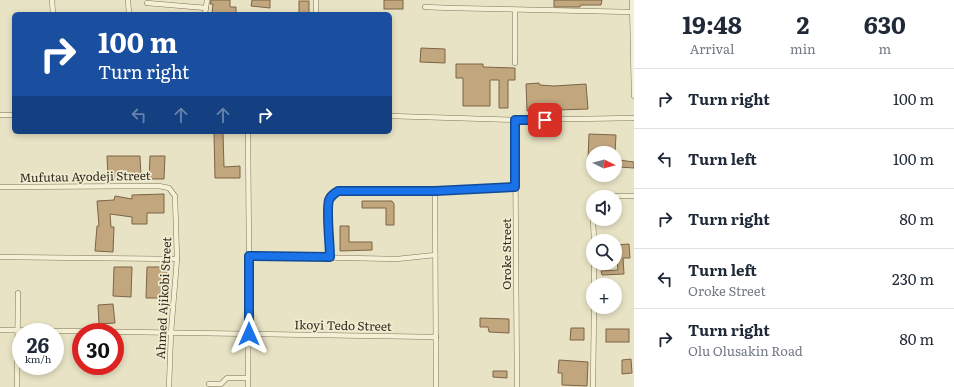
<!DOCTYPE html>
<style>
:root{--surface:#fff;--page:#f6f6f7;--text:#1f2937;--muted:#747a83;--line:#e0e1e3}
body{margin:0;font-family:Literata,serif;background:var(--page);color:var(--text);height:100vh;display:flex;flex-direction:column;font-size:15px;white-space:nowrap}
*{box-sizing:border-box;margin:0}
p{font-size:13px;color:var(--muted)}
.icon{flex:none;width:22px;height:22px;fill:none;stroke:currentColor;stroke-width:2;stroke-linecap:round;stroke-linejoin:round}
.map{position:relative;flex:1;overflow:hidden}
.panel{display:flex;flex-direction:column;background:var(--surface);width:320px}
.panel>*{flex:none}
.banner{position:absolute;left:12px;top:12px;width:380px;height:122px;border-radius:6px;box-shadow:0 2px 6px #0003;background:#1a4fa0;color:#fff;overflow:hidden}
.needle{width:26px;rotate:96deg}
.buttons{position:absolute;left:586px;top:146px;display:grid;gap:8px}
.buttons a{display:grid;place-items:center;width:36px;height:36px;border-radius:50%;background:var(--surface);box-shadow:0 2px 6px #0003;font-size:20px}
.speed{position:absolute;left:12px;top:323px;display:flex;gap:8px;font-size:20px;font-weight:700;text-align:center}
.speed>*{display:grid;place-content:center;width:52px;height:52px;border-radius:50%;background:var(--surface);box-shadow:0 2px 6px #0003;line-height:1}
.speed small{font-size:10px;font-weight:400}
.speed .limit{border:6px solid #d22;background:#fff;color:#111}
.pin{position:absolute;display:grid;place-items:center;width:34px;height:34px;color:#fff;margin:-17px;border-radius:8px;box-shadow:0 2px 6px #0006}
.me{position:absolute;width:44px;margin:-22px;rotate:0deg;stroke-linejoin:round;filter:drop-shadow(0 0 3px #0008)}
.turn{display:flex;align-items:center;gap:14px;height:84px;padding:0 20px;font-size:18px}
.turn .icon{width:52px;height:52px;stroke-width:2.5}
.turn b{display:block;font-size:28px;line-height:34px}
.lanes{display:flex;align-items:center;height:38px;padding:0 20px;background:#0003;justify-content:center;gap:20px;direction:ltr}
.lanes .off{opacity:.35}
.eta{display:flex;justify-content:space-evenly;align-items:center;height:68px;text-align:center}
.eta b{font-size:24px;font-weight:700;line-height:28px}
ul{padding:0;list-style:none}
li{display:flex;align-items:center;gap:12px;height:60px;padding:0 20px;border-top:1px solid var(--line)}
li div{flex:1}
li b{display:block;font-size:15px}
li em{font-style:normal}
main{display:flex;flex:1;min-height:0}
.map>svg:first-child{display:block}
.building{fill:#c1a67e;stroke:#7c6546}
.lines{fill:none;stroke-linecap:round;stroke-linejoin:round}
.street-casing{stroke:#80765c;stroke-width:5.5}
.street{stroke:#f4f0d5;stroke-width:4.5}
.route-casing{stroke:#114b97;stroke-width:10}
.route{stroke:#1a73e8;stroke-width:7}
.labels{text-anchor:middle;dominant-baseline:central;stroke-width:3.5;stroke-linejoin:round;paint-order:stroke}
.street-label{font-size:12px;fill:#322b1f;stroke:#f0edd2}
</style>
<main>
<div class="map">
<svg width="634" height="387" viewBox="0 0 634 387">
<rect width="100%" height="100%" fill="#e8e3c4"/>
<!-- building -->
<g class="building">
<path d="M 211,0 L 230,0 L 230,7 L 236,7 L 236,14 L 212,14 L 213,4 L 210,4 Z"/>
<path d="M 252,0 L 270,0 L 270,8 L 251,6 Z"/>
<rect x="384" y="0" width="19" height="9"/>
<path d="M 554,0 L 602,0 L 601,5 L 581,5 L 580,7 L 554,7 Z"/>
<rect x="299" y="1" width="10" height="13"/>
<path d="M 421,48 L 445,49 L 445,63 L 420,62 Z"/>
<path d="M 456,64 L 483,64 L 483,67 L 515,68 L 515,80 L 508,80 L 508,108 L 499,108 L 499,80 L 490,80 L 490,106 L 463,106 L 463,78 L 456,78 Z"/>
<path d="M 539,83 L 540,85 L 554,86 L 586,84 L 588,109 L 557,110 L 557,106 L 541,106 L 541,111 L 527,111 L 526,84 Z"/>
<path d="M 214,133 L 223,133 L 224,167 L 240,166 L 240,178 L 215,178 Z"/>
<path d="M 589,134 L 616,135 L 615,153 L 593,153 L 593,159 L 588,159 Z"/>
<path d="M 107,156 L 140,156 L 141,178 L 108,179 Z"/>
<path d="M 150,156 L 165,156 L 164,179 L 149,179 Z"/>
<path d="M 619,160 L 634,162 L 634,168 L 619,167 Z"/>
<path d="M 164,194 L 164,213 L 147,213 L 147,224 L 132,224 L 132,217 L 110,214 L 111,227 L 114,227 L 113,252 L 95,251 L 97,226 L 99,226 L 97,201 L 114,200 L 115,196 L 132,199 L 132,195 Z"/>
<path d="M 362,201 L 392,201 L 394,204 L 394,225 L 386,225 L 386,208 L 362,208 Z"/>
<path d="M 340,226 L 349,226 L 349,242 L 372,242 L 372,250 L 340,251 Z"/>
<path d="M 629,244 L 630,258 L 623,258 L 624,274 L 602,275 L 601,271 L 618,270 L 617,259 L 615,259 L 615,245 Z"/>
<path d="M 114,267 L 132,267 L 131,297 L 113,296 Z"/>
<path d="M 147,267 L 167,267 L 167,298 L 146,298 Z"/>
<path d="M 113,304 L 115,323 L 99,324 L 98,305 Z"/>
<path d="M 480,318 L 509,319 L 509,333 L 489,332 L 488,327 L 480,327 Z"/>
<path d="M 571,328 L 584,328 L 584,340 L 570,340 Z"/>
<rect x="606" y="329" width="23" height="13"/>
<path d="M 631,359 L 632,373 L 622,374 L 622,360 Z"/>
<path d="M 559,360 L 588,362 L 587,386 L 562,385 L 562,373 L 558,373 Z"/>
<path d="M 493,371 L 507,371 L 507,378 L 493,377 Z"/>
</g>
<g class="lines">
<defs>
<g id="street">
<path d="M 52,0 L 53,14"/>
<path d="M 128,0 L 129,14"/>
<path d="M 316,0 L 316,14"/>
<path d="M 632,0 L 634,96"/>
<path d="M 147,3 L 206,8"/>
<path d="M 425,7 L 450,8 L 632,12"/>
<path d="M 515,10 L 515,63"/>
<path d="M 205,14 L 207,0"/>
<path d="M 0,115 L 14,115"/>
<path d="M 390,116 L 515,120 L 634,118"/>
<path d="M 515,120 L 517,387"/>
<path d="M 248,132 L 249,256 L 248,387"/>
<path d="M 0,187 L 159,186 L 169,188 L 175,196 L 177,259 L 171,332 L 169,387"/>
<path d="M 606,197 L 612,196 L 634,196"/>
<path d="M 593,219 L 594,241"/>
<path d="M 249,256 L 397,259 L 435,255"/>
<path d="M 0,257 L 177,259"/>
<path d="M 330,257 L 328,205 C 330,198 331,195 338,191 L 435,191"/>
<path d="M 594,263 L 594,285"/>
<path d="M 0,330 L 436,337"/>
<path d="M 209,384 L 221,384 L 227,378 L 248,378"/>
<path d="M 17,387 L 18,293"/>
<path d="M 436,387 L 435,191 L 515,187"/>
<path d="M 593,387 L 594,307"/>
</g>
</defs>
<!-- street casing -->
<use href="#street" class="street-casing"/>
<!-- street -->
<use href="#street" class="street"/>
</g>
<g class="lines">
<defs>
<path id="route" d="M 249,334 L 249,256 L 330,257 C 330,244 326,211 329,200 C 331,195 334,194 338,191 L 435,191 L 515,187 L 515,120 L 545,120"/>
</defs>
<!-- route casing -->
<use href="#route" class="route-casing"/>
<!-- route -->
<use href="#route" class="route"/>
</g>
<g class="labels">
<!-- street labels -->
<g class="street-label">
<text transform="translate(85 176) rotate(-1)">Mufutau Ayodeji Street</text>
<text transform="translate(506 254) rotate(-90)">Oroke Street</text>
<text transform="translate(163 298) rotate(-87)">Ahmed Ajikobi Street</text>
<text transform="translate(343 325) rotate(1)">Ikoyi Tedo Street</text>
</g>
</g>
</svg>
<div class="buttons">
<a><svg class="needle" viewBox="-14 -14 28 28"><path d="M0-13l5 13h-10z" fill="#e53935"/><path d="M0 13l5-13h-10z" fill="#747a83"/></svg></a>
<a><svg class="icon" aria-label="sound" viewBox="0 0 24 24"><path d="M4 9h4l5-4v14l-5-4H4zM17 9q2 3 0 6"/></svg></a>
<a><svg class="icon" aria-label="search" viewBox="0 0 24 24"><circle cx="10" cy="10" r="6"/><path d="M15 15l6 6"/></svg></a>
<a>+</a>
</div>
<div class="speed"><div>26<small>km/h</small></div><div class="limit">30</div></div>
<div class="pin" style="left:545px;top:120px;background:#d93025"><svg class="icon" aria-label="arrive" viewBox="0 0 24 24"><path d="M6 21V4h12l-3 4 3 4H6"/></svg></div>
<svg class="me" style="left:249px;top:334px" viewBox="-20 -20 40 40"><path d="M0-17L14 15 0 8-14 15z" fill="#1a73e8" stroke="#fff" stroke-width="4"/></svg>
<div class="banner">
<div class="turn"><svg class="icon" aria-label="right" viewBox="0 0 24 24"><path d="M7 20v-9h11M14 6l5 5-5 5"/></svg><div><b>100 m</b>Turn right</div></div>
<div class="lanes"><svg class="icon off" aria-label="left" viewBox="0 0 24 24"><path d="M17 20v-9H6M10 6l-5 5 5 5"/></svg><svg class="icon off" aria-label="ahead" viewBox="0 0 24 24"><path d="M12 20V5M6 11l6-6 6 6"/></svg><svg class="icon off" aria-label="ahead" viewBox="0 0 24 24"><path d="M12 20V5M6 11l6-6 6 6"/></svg><svg class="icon" aria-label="right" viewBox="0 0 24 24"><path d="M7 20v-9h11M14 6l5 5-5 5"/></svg></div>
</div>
</div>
<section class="panel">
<div class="eta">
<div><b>19:48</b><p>Arrival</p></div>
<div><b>2</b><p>min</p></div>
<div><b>630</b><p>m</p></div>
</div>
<ul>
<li><svg class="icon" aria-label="right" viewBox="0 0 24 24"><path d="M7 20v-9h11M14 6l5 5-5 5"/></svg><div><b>Turn right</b></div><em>100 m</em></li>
<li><svg class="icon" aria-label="left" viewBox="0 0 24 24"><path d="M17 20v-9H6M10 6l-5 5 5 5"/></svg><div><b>Turn left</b></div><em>100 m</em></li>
<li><svg class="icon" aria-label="right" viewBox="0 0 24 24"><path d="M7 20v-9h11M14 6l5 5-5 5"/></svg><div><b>Turn right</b></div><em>80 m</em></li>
<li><svg class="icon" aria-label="left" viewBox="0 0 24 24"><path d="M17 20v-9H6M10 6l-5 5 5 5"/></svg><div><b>Turn left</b><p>Oroke Street</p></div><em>230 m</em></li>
<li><svg class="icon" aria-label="right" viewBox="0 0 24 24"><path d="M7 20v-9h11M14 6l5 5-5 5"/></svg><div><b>Turn right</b><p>Olu Olusakin Road</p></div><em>80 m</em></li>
</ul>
</section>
</main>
